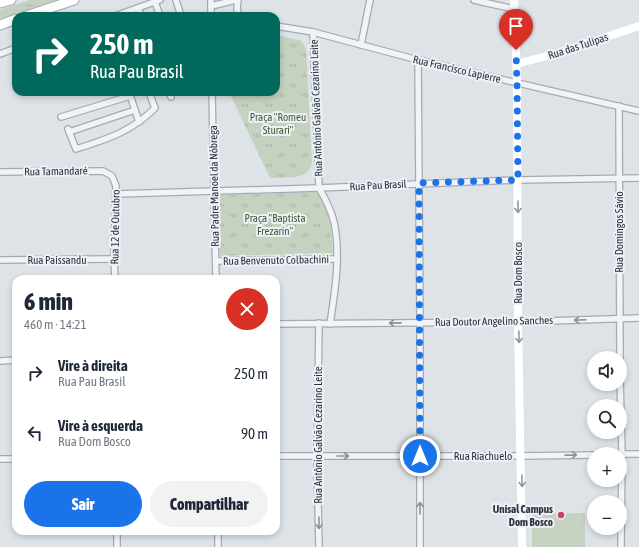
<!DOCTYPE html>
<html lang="pt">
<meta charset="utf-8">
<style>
:root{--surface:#fff;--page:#f2f2f3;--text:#1f2937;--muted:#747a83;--accent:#1a73e8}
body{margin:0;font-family:"Asap Condensed",sans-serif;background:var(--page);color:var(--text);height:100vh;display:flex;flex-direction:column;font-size:15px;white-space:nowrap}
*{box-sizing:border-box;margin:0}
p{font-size:13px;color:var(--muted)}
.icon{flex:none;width:22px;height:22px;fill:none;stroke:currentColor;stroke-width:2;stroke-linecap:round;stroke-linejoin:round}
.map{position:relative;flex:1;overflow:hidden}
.sheet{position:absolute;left:12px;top:275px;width:268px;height:260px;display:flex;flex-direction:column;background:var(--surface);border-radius:12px;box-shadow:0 2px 6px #0003}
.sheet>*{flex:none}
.top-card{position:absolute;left:12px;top:12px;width:268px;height:84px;border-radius:12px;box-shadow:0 2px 6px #0003;background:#00695c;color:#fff;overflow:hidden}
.controls{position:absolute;left:587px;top:351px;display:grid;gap:8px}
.controls a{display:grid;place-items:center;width:40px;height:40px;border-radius:50%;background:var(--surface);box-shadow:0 2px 6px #0003;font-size:20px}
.pin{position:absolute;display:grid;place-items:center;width:34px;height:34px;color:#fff;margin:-41px -17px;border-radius:50% 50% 50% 0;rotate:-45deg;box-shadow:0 0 4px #0007}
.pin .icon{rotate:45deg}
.me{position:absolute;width:44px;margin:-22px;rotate:0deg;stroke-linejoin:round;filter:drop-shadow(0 0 3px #0008)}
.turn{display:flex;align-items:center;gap:14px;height:84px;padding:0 12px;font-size:18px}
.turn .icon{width:52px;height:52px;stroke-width:2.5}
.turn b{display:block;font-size:28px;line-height:34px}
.round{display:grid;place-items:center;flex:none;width:42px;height:42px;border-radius:21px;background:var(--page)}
.head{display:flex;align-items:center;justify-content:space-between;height:68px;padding:0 12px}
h1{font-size:24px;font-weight:800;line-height:30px}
.primary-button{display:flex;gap:8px;margin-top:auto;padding:8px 12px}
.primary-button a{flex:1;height:46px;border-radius:24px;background:var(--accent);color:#fff;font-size:16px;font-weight:800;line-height:46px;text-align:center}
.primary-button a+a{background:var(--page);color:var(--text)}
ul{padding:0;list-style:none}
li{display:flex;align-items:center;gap:12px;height:60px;padding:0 12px}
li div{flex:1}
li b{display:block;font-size:15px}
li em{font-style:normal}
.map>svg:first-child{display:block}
.park{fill:url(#park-tufts)}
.pitch{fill:#c5d2bf}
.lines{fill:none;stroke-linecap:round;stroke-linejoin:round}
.minor-casing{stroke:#a3aab2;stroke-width:8}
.primary-casing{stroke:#9da8b4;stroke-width:11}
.minor{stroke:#f1f3f6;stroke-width:5.5}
.secondary{stroke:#fff;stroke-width:8}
.primary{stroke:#fff;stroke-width:9}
.oneway{stroke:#93989f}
.oneway2{stroke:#8c929a}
.route{stroke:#1a73e8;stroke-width:7;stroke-dasharray:0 12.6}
.poi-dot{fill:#d1405e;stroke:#eef1f6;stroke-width:1.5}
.labels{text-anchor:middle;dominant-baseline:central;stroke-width:4;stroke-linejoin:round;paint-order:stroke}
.street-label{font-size:11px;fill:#27313f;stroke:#eef1f6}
.park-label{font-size:11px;fill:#3e5b34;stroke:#eef1f6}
.poi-label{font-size:11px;font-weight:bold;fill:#27313f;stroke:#eef1f6;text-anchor:end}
</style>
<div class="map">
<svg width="639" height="547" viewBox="0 0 639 547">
<defs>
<pattern id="park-tufts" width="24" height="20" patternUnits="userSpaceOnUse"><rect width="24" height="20" fill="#c5d2bf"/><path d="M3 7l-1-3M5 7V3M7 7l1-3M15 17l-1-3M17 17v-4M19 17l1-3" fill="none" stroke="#a9b5a5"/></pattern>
</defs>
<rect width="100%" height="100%" fill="#dee3e8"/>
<!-- park -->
<g class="park">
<path d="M 29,0 L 56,0 L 0,19 L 0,10 Z"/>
<path d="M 276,35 L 299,40 L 302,42 L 306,48 L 312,163 C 308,181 285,177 270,178 L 229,92 L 276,92 Z"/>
<path d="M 318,192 C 331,213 331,229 333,253 L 220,256 L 217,195 Z"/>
</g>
<!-- pitch -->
<path class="pitch" d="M 585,513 L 585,547 L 532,547 L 532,514 Z"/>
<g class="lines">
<defs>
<g id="minor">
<path d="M 176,0 L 181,16"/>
<path d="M 211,0 L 211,16"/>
<path d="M 238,0 L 237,9 L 239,16"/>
<path d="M 474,0 L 514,9"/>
<path d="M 155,2 L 160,16"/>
<path d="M 211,6 L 236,0"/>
<path d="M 138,8 L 141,16"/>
<path d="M 115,16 L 160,0"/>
<path d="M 276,26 L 313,32 L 418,60 L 639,111"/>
<path d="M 313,32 L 319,188 C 325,198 331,210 334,222 C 341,255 335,291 330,324"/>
<path d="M 361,45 L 370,0"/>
<path d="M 0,54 L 16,48"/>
<path d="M 418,60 L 420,322 L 420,547"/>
<path d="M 129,92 L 139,122"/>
<path d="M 169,92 L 171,97"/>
<path d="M 212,92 L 216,279"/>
<path d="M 619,106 L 620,358"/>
<path d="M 61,117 L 130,96"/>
<path d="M 68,129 L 76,149 C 107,139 131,132 155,108 L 149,92"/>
<path d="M 69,132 L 135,110"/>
<path d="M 0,172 L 103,171 L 112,176 L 116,186 L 114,259 L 115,279"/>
<path d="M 116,194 L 318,188 L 518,180 L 639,178"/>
<path d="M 0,260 L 114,259"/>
<path d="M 216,261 L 337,259"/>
<path d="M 319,323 L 317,456 L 319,547"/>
<path d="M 276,324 L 518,322 L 639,318"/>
<path d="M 0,361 L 16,360"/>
<path d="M 620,377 L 622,454 L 621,547"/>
<path d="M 620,454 L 639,454"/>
<path d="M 276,456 L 521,456 L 594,455"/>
<path d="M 0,459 L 16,459"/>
<path d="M 117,531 L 117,547"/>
<path d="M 218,531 L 218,547"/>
</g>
<g id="primary">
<path d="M 0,3 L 11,0"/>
<path d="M 26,16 L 74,0"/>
<path d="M 0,25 L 16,19"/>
</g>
</defs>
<!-- minor casing -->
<use href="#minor" class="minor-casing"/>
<!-- primary casing -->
<use href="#primary" class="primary-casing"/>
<!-- minor -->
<use href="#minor" class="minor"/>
<!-- secondary -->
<g class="secondary">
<path d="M 514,0 L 517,83 L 518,322 L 522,547"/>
<path d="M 516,64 L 558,53 L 639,26"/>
</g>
<!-- primary -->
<use href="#primary" class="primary"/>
</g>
<!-- one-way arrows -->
<defs><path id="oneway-shaft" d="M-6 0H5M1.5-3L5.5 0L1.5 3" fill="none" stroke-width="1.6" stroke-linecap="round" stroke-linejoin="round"/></defs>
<g class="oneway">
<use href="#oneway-shaft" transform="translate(518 207) rotate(90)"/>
<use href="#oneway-shaft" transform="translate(519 337) rotate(89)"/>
<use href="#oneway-shaft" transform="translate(522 481) rotate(89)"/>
</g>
<g class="oneway2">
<use href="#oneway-shaft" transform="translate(580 320) rotate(178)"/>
<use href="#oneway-shaft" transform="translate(395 323) rotate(179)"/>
<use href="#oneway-shaft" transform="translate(571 455) rotate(-1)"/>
<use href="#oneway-shaft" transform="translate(343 456)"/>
<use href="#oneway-shaft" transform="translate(420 508) rotate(-90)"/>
<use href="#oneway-shaft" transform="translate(319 523) rotate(89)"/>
</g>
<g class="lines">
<!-- route -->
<path class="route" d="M 420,456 L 419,183 L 518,180 L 517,83 L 516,50"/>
</g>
<!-- markers -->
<circle class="poi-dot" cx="561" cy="515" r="4"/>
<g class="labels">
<!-- street labels -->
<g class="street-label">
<text transform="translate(578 46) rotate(-18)">Rua das Tulipas</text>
<text transform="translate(457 69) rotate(13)">Rua Francisco Lapierre</text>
<text transform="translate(316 108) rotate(-92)">Rua Antônio Galvão Cezarino Leite</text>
<text transform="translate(56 171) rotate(-1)">Rua Tamandaré</text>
<text transform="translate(378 185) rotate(-3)">Rua Pau Brasil</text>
<text transform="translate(214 186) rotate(-91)">Rua Padre Manoel da Nóbrega</text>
<text transform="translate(115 227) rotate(-89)">Rua 12 de Outubro</text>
<text transform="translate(619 232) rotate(-90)">Rua Domingos Sávio</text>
<text x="57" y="260">Rua Paissandu</text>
<text transform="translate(276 260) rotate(-1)">Rua Benvenuto Colbachini</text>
<text transform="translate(518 273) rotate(-90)">Rua Dom Bosco</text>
<text transform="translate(494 321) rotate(-1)">Rua Doutor Angelino Sanches</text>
<text transform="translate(318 435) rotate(-90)">Rua Antônio Galvão Cezarino Leite</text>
<text x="483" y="456">Rua Riachuelo</text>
</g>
<!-- park labels -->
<g class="park-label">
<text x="278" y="117">Praça "Romeu<tspan x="278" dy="13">Sturari"</tspan></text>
<text x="275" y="218">Praça "Baptista<tspan x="275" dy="13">Frezarin"</tspan></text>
</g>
<!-- poi labels -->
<g class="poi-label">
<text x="553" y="509">Unisal Campus<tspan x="553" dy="13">Dom Bosco</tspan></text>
</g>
</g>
</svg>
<div class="controls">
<a><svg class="icon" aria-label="sound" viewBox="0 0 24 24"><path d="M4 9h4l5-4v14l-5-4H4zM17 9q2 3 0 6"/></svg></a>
<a><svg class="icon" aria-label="search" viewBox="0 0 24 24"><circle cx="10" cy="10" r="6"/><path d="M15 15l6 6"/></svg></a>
<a>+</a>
<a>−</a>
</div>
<div class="pin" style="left:516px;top:50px;background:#d93025"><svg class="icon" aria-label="arrive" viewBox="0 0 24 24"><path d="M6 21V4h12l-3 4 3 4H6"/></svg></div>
<svg class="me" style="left:420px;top:456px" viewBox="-20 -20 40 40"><circle r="17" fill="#1a73e8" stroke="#fff" stroke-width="3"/><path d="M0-11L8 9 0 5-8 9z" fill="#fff"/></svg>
<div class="top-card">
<div class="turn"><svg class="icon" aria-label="right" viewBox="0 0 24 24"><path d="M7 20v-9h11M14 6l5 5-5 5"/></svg><div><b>250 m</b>Rua Pau Brasil</div></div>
</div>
<section class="sheet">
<div class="head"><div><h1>6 min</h1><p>460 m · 14:21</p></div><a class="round" style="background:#d93025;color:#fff"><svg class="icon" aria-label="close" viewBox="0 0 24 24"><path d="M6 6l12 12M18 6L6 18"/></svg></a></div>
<ul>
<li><svg class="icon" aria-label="right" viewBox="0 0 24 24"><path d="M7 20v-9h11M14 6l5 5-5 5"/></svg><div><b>Vire à direita</b><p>Rua Pau Brasil</p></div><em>250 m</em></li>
<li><svg class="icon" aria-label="left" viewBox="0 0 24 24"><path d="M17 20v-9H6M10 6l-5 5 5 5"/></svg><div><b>Vire à esquerda</b><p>Rua Dom Bosco</p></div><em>90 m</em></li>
</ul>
<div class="primary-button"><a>Sair</a><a>Compartilhar</a></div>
</section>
</div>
